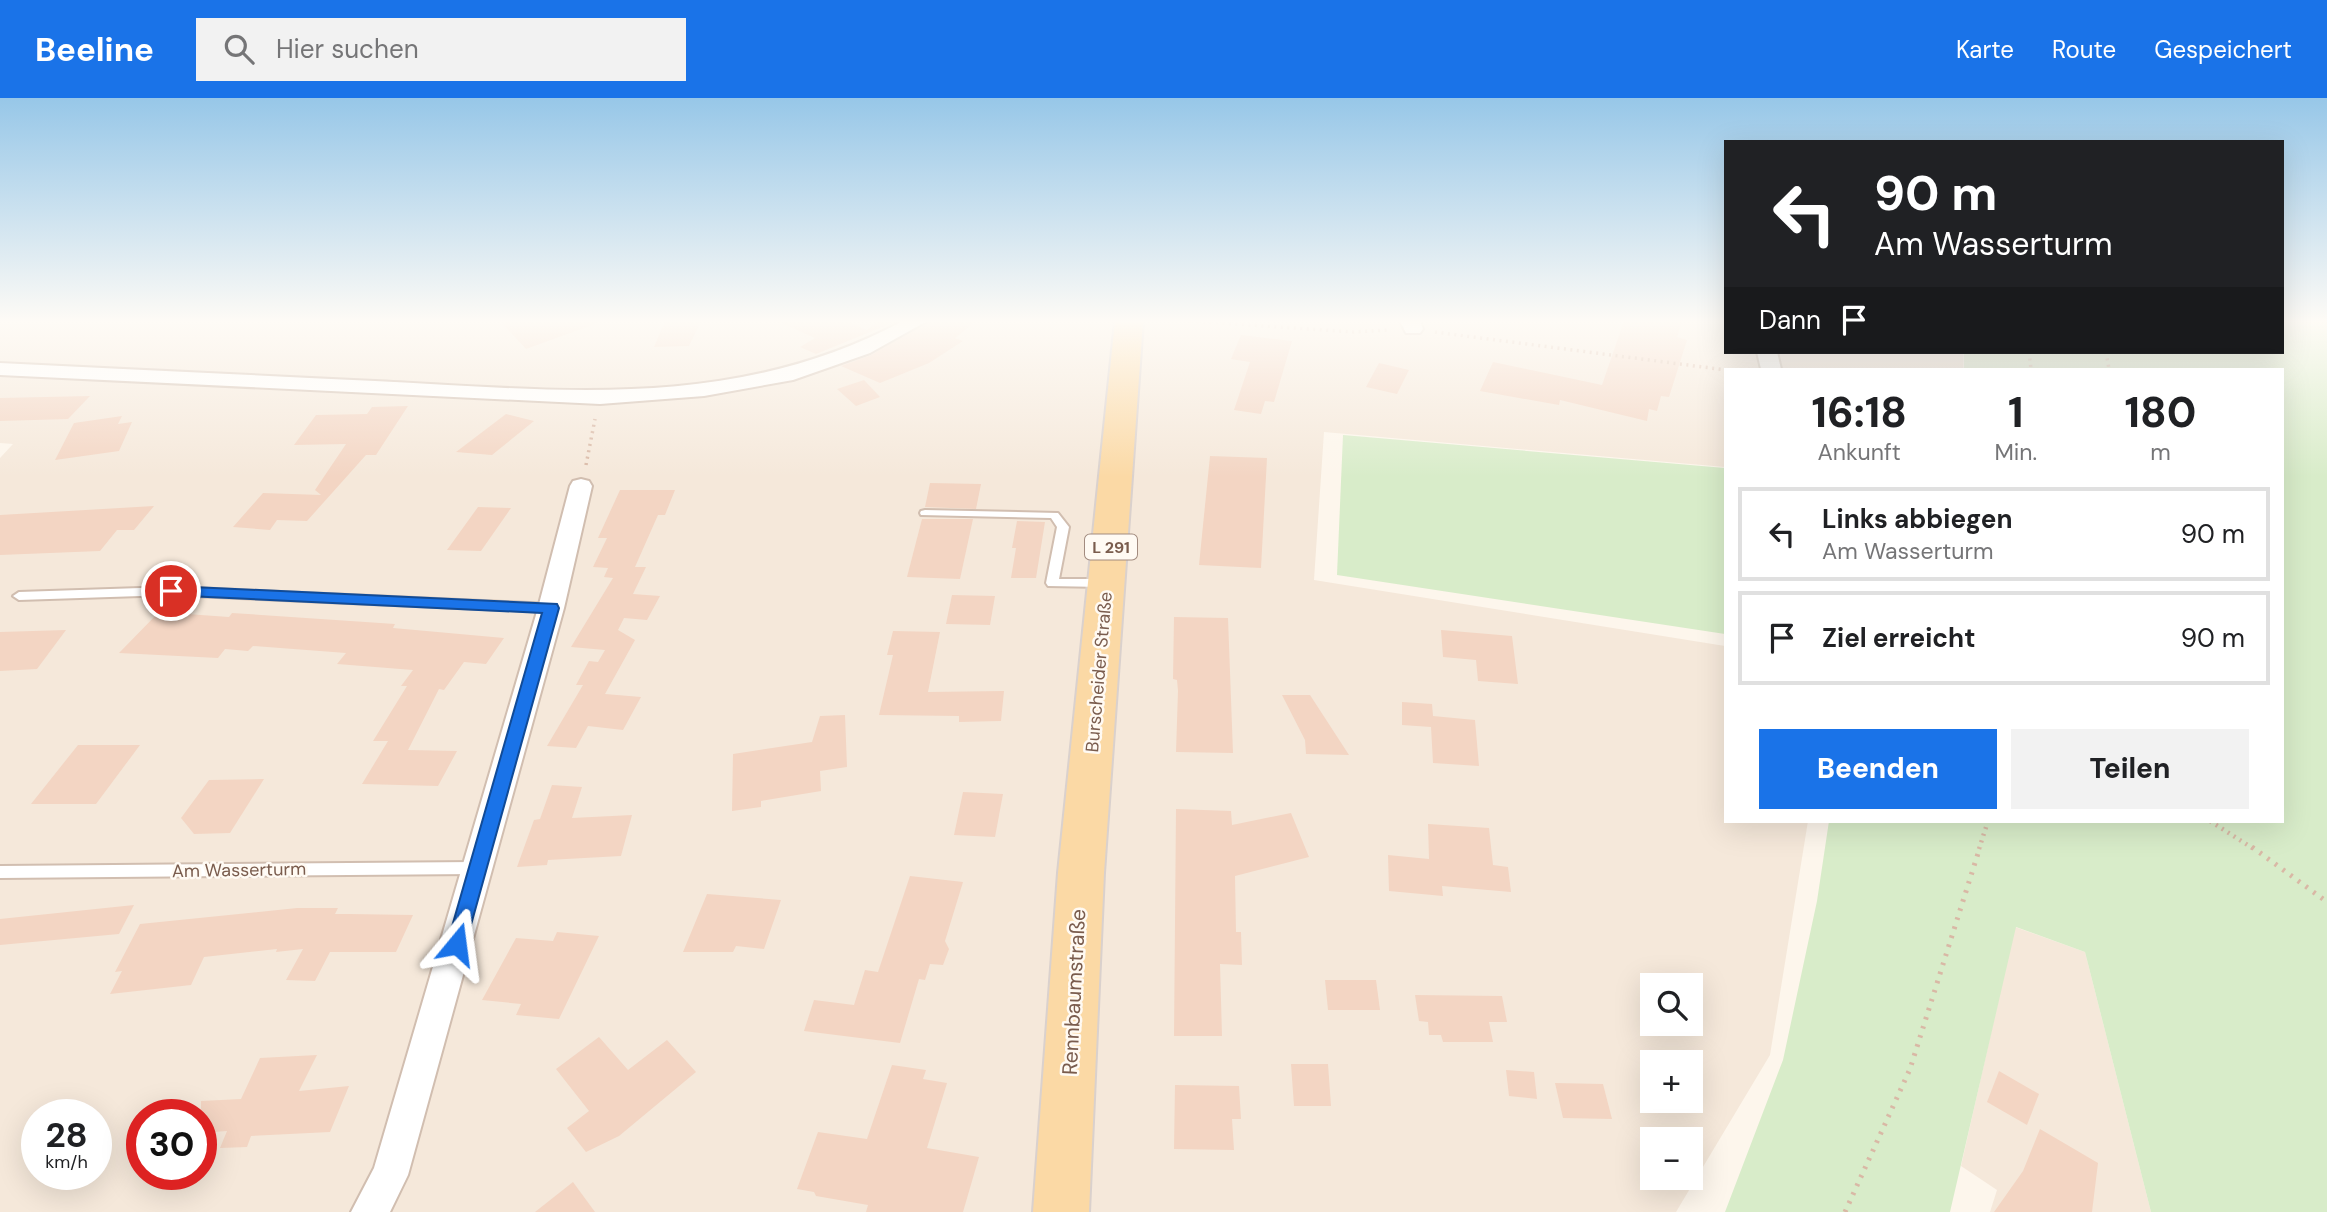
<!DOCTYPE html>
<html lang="de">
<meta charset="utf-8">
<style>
:root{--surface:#fff;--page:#f2f2f2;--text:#202124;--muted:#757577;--line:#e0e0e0;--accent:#1a73e8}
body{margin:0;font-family:"DM Sans",sans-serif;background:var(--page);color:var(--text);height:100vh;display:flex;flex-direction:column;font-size:26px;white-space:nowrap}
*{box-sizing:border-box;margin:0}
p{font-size:23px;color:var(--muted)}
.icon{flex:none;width:38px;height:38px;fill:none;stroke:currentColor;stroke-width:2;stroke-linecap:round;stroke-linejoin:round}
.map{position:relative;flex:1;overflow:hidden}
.drawer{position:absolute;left:1724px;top:270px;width:560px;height:455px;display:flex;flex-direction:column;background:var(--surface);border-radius:0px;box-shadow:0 7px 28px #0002}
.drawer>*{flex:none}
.top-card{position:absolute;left:1724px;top:42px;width:560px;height:214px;border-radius:0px;box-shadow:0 7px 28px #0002;background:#202124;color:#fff;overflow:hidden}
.controls{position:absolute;left:1640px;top:875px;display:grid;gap:14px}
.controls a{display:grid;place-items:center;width:63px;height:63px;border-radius:0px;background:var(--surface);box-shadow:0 7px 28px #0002;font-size:35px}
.speed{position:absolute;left:21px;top:1001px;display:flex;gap:14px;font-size:35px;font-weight:700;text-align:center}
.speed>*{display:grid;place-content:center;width:91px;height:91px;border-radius:50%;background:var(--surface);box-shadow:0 7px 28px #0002;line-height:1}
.speed small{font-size:18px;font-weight:400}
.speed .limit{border:10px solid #d22;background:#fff;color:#111}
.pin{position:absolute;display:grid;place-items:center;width:60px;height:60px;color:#fff;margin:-30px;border:4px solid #fff;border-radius:50%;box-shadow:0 2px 7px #0007}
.me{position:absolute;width:77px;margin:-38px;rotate:16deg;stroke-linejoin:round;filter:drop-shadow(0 0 5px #0008)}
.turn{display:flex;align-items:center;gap:24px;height:147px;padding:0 35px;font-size:32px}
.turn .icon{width:91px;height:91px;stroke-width:2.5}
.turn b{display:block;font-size:49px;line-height:60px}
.then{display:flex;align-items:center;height:66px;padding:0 35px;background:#0003;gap:14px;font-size:26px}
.eta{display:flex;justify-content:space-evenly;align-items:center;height:119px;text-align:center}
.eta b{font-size:42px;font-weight:800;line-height:49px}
.cta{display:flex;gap:14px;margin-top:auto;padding:14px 35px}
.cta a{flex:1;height:80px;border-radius:0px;background:var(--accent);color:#fff;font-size:28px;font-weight:800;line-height:80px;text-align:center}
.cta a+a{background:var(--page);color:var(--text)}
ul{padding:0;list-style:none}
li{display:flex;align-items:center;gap:21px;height:94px;margin:0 14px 10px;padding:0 21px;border:4px solid var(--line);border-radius:0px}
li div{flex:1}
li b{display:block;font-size:26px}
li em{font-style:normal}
header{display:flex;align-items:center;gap:42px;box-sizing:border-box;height:98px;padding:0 35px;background:var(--accent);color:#fff}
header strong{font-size:33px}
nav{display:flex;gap:38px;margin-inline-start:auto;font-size:24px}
.search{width:490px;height:63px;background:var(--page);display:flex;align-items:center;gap:18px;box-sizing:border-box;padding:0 24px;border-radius:0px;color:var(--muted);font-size:26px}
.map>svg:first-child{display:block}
.residential{fill:#f5e8da;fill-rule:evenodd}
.green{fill:#d8ecc9}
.building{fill:#f3d5c3}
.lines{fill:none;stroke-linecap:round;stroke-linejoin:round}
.service-casing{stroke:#d1beb0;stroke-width:4}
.minor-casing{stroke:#d1beb0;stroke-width:4}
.primary-casing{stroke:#dad1cd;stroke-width:4}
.path-far2{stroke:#d9b8a5;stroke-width:3.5;stroke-dasharray:2 4.5;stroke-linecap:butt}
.path-far1{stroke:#d9b8a5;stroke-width:4.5;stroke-dasharray:2 5;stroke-linecap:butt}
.path{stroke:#d9b8a5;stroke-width:5;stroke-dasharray:2.5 7;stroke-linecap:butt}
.service{fill:#fff;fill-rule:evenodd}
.minor{fill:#fff;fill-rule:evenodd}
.primary{fill:#fbd9a5;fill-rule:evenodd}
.route{fill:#1a73e8;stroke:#114b97;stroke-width:2}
.labels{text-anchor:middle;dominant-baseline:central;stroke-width:5;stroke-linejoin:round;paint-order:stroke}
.shield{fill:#fffaf3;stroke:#a28b7f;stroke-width:2}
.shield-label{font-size:16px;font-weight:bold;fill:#7a5c4d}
.street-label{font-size:18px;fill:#7a5c4d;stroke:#fffaf3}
.near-street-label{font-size:21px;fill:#7a5c4d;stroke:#fffaf3}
</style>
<header>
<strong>Beeline</strong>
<div class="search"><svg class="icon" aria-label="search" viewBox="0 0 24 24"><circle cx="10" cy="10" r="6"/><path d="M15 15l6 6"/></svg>Hier suchen</div>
<nav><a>Karte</a><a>Route</a><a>Gespeichert</a></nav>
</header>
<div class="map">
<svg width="2327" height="1114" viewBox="0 0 2327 1114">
<rect width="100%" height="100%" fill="#fdf6ec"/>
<!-- residential -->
<g class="residential">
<path d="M 0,223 L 1725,223 L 1726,254 L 1963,254 L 1963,271 L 1726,271 L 1725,369 L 1324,334 L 1314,482 L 1725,548 L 1726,723 L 1808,723 L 1770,957 L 1676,1114 L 0,1114 L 0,360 L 13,346 L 0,345 ZM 1652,887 L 1690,887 L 1690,926 L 1652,926 ZM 1652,964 L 1690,964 L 1690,1003 L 1652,1003 ZM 37,1017 L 96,1017 L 96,1076 L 37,1076 ZM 142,1017 L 201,1017 L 201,1076 L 142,1076 ZM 1652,1041 L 1690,1041 L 1690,1080 L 1652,1080 Z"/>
<path d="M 2015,829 L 2085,854 L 2151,1114 L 1990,1114 L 1997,1092 L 1961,1068 Z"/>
</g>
<!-- green -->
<g class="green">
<path d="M 2282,223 L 2327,223 L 2327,1114 L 2151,1114 L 2085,854 L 2016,829 L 1950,1114 L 1725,1114 L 1783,962 L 1817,803 L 1829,723 L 2282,723 L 2282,271 L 1964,271 L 1964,254 L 2282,254 Z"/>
<path d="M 1343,337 L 1725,370 L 1725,536 L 1337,477 Z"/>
</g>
<!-- building -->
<g class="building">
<path d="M 500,223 L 595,223 L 595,226 L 526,251 Z"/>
<path d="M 665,223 L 701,223 L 689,248 L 654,249 Z"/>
<path d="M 777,223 L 846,223 L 867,232 L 878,223 L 897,223 L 816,256 L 800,249 L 815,240 Z"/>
<path d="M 929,223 L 976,223 L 955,240 L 963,243 L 929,265 L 880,285 L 841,268 L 871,257 Z"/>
<path d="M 1624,223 L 1682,223 L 1677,239 L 1687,242 L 1669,299 L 1661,298 L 1657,313 L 1649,311 L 1647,323 L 1560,302 L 1559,307 L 1480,293 L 1493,264 L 1602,287 Z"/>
<path d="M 1241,237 L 1292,243 L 1274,304 L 1265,303 L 1261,316 L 1234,312 L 1250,264 L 1231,261 Z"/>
<path d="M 1379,265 L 1409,272 L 1397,296 L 1366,289 Z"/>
<path d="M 864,282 L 880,299 L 856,308 L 837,291 Z"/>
<path d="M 90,298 L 68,321 L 0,323 L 0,300 Z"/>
<path d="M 408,308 L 376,357 L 366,357 L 307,423 L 277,422 L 270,432 L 233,429 L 263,395 L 321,397 L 315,392 L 346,346 L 294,347 L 316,317 L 367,316 L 372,309 Z"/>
<path d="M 506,316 L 534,323 L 492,357 L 456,354 Z"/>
<path d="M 122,318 L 118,326 L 132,324 L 119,353 L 55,362 L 74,325 Z"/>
<path d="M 1210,358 L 1267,360 L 1261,470 L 1199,467 Z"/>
<path d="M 930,385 L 981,386 L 976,411 L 925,409 Z"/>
<path d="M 620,392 L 675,392 L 665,417 L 658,417 L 635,469 L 646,469 L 633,496 L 660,498 L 647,522 L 624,520 L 618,532 L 635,542 L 605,596 L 641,599 L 623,632 L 588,628 L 576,650 L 547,648 L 583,587 L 576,587 L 589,563 L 598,564 L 605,552 L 571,549 L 613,480 L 604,479 L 608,470 L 593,469 L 607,440 L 598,440 Z"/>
<path d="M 154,408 L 134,432 L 117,432 L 100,453 L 0,457 L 0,417 Z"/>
<path d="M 478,409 L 511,410 L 481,453 L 447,452 Z"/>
<path d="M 922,421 L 973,421 L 960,481 L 907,479 Z"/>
<path d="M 1017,423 L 1045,424 L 1036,480 L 1011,480 L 1016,450 L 1012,450 Z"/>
<path d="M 952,497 L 995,498 L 990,527 L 946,526 Z"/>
<path d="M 159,514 L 229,519 L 232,515 L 395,526 L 393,530 L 504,540 L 486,566 L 464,564 L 444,592 L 439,591 L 408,652 L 457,653 L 438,688 L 362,686 L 388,643 L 373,643 L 407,588 L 401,588 L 413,572 L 337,566 L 346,555 L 253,548 L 248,553 L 225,551 L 218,560 L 119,555 Z"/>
<path d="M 1174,519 L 1228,520 L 1233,655 L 1176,654 L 1178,593 L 1177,582 L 1173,581 Z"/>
<path d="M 66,532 L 37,571 L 0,573 L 0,534 Z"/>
<path d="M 1441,532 L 1512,538 L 1518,586 L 1478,583 L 1476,562 L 1443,559 Z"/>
<path d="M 893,533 L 940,534 L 928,594 L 1004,593 L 1001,623 L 959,624 L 959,618 L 879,617 L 893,557 L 887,557 Z"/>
<path d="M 1282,597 L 1310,597 L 1349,657 L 1306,656 L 1305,642 Z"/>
<path d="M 1402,604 L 1432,606 L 1433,618 L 1475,622 L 1479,668 L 1433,665 L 1431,629 L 1402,627 Z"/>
<path d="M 845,617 L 847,669 L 820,673 L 821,693 L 761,703 L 761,709 L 732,713 L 733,656 L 812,644 L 820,618 Z"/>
<path d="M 78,647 L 140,647 L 96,706 L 31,706 Z"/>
<path d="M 264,681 L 230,735 L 194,736 L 181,720 L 209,682 Z"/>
<path d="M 552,687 L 582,689 L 572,720 L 632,717 L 621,758 L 548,762 L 547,767 L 517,769 L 534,722 L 540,721 Z"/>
<path d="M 963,694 L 1003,696 L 995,739 L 954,737 Z"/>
<path d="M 1176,711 L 1231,713 L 1232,727 L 1291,715 L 1309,759 L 1235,778 L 1236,834 L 1241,834 L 1242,867 L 1220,866 L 1222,938 L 1174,938 Z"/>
<path d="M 1428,726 L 1489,730 L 1493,767 L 1508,769 L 1511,794 L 1442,788 L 1443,798 L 1389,793 L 1388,757 L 1429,761 Z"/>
<path d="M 910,778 L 963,784 L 945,843 L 949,851 L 943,867 L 930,866 L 925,882 L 919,881 L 900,945 L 804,933 L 814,902 L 854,907 L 865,872 L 878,874 Z"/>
<path d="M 707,796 L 781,802 L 764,851 L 736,848 L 733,854 L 683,854 Z"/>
<path d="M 134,807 L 119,836 L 0,847 L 0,821 Z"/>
<path d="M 297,810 L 338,810 L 335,816 L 349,816 L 413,817 L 396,854 L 330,854 L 315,883 L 286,882 L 303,851 L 276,854 L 277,851 L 204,859 L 191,887 L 110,896 L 122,873 L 115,874 L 140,826 Z"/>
<path d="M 557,834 L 599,838 L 559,921 L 516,917 L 521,906 L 482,902 L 516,840 L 553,843 Z"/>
<path d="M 1325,882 L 1376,882 L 1380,912 L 1328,912 Z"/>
<path d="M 1415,897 L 1502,898 L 1507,924 L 1489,924 L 1493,944 L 1443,944 L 1441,937 L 1429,937 L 1428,924 L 1419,923 Z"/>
<path d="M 599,939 L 628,972 L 667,942 L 696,974 L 619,1038 L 586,1054 L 567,1030 L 589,1013 L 556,971 Z"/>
<path d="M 317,957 L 299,993 L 349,988 L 330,1034 L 251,1038 L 247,1049 L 220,1050 L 227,1033 L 201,1035 L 201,1003 L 241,1001 L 260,960 Z"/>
<path d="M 1291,966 L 1328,966 L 1331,1008 L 1294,1008 Z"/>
<path d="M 892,967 L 926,972 L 923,981 L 947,985 L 927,1050 L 979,1059 L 963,1114 L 866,1114 L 868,1107 L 816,1098 L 814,1094 L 797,1091 L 818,1034 L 867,1041 Z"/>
<path d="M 1506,972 L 1534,974 L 1537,1001 L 1509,998 Z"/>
<path d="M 1999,973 L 2039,996 L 2027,1027 L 1987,1004 Z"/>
<path d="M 1555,985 L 1603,986 L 1612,1021 L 1563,1020 Z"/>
<path d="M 1175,987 L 1239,988 L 1241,1021 L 1232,1021 L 1234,1052 L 1174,1051 Z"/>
<path d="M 2040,1031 L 2098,1065 L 2092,1114 L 1994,1114 L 2023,1073 Z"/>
<path d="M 573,1084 L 595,1114 L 535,1114 Z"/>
</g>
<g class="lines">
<defs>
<g id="service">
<path d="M 925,412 L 1058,415 L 1069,429 L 1059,481 L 1103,481 L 1109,485 L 1103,489 L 1048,488 L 1046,485 L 1057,429 L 1051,420 L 921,417 L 920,415 L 921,413 Z"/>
<path d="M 171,489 L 551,506 L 557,510 L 551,514 L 171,497 L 19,502 L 13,498 L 19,494 Z"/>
<path d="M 476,764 L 481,766 L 483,770 L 481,774 L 476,776 L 0,780 L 0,768 Z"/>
</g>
<g id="minor">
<path d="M 903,223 L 927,223 L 870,255 L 793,282 L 704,298 L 600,306 L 0,277 L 0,265 C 125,271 250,277 375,283 C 561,292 732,314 903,223 Z"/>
<path d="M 1400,223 L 1420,223 L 1423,231 L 1420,235 L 1406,235 Z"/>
<path d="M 1757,254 L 1777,254 L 1781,271 L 1761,271 Z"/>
<path d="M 581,381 L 589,383 L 592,388 L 564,510 L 408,1077 L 390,1114 L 351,1114 L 374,1070 L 538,510 L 570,388 L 573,383 Z"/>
</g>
<path id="primary" d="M 1115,223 L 1143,223 L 1104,775 L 1089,1114 L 1033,1114 L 1058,775 Z"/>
</defs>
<!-- service casing -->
<use href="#service" class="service-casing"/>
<!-- minor casing -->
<use href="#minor" class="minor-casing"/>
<!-- primary casing -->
<use href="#primary" class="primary-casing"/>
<!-- path-far2 -->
<g class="path-far2">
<path d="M 1190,223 L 1354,234 L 1388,232"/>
<path d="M 1435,234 L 1726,272"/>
<path d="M 2029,254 L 2031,271"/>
<path d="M 2106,254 L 2109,271"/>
<path d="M 586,367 L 595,321"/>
</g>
<!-- path-far1 -->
<g class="path-far1">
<path d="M 2210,723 L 2254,751"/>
<path d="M 1979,751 L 1988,723"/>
</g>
<!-- path -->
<g class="path">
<path d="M 2252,749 L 2327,804"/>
<path d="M 1845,1114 L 1910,971 L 1980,749"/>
</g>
<!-- service -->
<use href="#service" class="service"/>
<!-- minor -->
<use href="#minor" class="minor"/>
<!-- primary -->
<use href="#primary" class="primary"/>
</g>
<!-- sky -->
<linearGradient id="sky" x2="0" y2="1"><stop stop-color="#97c7e8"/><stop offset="0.59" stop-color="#fefbf6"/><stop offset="1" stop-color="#fefbf6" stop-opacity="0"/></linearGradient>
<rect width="2327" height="379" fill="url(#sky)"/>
<!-- route -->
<path class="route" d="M 171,488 L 557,506 L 559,510 L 464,852 L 457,855 L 450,852 L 447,846 L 542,515 L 166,497 L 166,490 Z"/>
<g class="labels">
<!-- shield labels -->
<rect class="shield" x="1085" y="436.5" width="52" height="25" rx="5"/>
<g class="shield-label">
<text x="1111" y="449">L 291</text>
</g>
<!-- street labels -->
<g class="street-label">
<text transform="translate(1099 574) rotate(-85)">Burscheider Straße</text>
<text transform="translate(239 772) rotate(-1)">Am Wasserturm</text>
</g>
<!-- near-street labels -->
<g class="near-street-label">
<text transform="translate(1074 894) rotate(-87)">Rennbaumstraße</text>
</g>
</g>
</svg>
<div class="controls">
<a><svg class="icon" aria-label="search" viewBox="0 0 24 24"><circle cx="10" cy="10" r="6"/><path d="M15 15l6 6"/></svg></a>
<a>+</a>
<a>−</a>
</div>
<div class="speed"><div>28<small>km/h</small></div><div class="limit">30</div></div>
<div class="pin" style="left:171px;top:493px;background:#d93025"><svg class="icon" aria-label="arrive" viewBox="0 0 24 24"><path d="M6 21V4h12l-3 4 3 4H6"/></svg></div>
<svg class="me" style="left:457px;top:846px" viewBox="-20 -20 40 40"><path d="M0-17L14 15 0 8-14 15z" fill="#1a73e8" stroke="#fff" stroke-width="4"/></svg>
<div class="top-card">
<div class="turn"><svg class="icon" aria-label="left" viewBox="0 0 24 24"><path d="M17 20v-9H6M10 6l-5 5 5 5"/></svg><div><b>90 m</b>Am Wasserturm</div></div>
<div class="then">Dann<svg class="icon" aria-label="arrive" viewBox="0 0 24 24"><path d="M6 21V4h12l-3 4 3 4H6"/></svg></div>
</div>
<section class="drawer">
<div class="eta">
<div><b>16:18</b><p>Ankunft</p></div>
<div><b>1</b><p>Min.</p></div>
<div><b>180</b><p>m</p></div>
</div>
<ul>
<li><svg class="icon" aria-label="left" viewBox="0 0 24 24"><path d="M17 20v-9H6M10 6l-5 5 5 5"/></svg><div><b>Links abbiegen</b><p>Am Wasserturm</p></div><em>90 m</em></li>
<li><svg class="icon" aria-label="arrive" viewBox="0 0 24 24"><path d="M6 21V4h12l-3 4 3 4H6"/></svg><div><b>Ziel erreicht</b></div><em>90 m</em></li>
</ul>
<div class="cta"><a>Beenden</a><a>Teilen</a></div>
</section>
</div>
